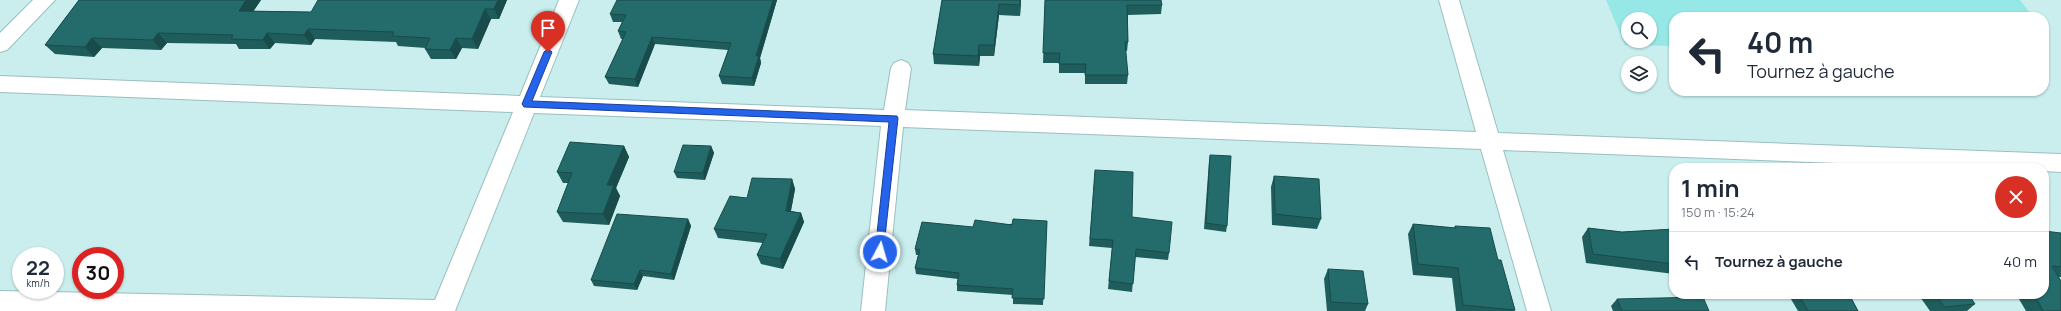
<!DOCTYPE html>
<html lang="fr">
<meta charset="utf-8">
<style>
:root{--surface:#fff;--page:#f6f6f7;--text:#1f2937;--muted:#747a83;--line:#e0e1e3}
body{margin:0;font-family:Manrope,sans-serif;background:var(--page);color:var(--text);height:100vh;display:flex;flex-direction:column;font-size:15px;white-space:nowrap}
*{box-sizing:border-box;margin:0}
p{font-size:13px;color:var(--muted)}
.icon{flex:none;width:22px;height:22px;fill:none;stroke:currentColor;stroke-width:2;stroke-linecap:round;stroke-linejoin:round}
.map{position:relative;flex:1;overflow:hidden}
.side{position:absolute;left:1669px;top:163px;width:380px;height:136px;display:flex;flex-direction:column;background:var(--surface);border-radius:16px;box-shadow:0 1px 3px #0004}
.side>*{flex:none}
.hud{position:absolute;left:1669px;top:12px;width:380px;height:84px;border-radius:16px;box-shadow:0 1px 3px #0004;background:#fff;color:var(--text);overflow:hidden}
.buttons{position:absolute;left:1621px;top:12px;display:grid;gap:8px}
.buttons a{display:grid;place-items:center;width:36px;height:36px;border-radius:50%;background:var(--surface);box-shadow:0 1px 3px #0004;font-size:20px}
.speed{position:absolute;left:12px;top:247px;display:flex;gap:8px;font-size:20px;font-weight:700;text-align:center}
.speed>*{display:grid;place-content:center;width:52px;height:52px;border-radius:50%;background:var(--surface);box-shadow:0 1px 3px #0004;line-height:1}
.speed small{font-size:10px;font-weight:400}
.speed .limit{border:6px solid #d22;background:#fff;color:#111}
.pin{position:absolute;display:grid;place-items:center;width:34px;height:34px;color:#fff;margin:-41px -17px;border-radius:50% 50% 50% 0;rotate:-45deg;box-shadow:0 0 4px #0007}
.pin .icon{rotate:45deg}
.me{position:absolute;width:44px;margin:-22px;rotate:6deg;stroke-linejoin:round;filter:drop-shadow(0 0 3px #0008)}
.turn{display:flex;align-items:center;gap:14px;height:84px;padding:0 12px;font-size:18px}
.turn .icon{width:52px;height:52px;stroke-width:2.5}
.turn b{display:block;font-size:28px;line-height:34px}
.round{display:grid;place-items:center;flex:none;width:42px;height:42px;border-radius:21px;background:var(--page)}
.headline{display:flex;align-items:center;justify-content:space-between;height:68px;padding:0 12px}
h1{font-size:24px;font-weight:700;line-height:30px}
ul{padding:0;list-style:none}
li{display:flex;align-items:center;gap:12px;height:60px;padding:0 12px;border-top:1px solid var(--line)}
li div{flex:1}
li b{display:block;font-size:15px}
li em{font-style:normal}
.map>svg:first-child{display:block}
.green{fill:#96e8e7;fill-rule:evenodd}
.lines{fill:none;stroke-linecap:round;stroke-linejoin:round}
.minor-casing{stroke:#9bbfbe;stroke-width:2}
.minor{fill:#fff;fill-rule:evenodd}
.wall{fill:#1f5c5c}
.shaded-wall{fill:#194b4b}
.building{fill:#246b6b;stroke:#194b4b}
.route{fill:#2563eb;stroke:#184099}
</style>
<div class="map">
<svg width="2061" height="311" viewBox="0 0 2061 311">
<rect width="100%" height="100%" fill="#c9eeed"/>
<!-- green -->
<path class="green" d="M 1606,0 L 2020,0 L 2033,17 L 1674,17 L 1674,46 L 1625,45 ZM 1628,19 L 1650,19 L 1650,41 L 1628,41 Z"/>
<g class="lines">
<defs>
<g id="minor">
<path d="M 33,0 L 55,0 L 7,50 L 0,52 L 0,33 Z"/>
<path d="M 559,0 L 579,0 L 540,97 L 884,110 L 891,68 L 894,63 L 901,60 L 908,63 L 911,68 L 905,110 L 1476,132 L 1439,0 L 1459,0 L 1498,133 L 2061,154 L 2061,172 L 2044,171 L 2044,168 L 1964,168 L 1503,150 L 1551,311 L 1527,311 L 1481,149 L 903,127 L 885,311 L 861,311 L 881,126 L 534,113 L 455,311 L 0,311 L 0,291 L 435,300 L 513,112 L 0,92 L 0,76 L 520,96 Z"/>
</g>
</defs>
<!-- minor casing -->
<use href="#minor" class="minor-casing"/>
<!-- minor -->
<use href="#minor" class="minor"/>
</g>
<!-- wall -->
<g class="wall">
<path d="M 79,0 L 261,0 L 253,11 L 311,12 L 507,0 L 499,19 L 491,19 L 478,49 L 462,48 L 456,59 L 431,59 L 425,49 L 426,48 L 398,46 L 396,42 L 315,39 L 311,45 L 275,43 L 270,49 L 239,49 L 236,44 L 167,43 L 161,50 L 102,48 L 94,57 L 55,54 L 45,45 Z"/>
<path d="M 777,0 L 760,58 L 761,63 L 754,86 L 722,84 L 719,76 L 728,50 L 655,44 L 638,87 L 609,84 L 605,77 L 623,39 L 621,39 L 618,31 L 622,22 L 613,22 L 610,14 Z"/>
<path d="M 942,0 L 1021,0 L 1020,16 L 999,15 L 994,56 L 980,56 L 979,66 L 934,64 L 933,54 Z"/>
<path d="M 1045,0 L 1162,5 L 1161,14 L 1128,15 L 1128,42 L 1127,51 L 1125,51 L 1128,75 L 1127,84 L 1085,84 L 1085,73 L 1059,73 L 1059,63 L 1043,63 Z"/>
<path d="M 624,146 L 629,157 L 616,188 L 620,196 L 609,225 L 563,222 L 557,212 L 568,183 L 563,183 L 557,172 Z"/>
<path d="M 711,146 L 714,153 L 705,180 L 677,178 L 674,172 Z"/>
<path d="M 1210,155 L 1227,226 L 1226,232 L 1204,229 L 1209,161 Z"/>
<path d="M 1095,170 L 1132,217 L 1169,253 L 1168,260 L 1135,257 L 1132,292 L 1108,289 L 1112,248 L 1089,246 Z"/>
<path d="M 1274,176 L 1321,219 L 1317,229 L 1272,225 L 1271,187 Z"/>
<path d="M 792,179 L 795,189 L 791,211 L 801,213 L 804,222 L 783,269 L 761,264 L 757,255 L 763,243 L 718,238 L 714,229 L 747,198 Z"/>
<path d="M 688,219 L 691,226 L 674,280 L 643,276 L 637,290 L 594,286 L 591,280 Z"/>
<path d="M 1047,221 L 1043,305 L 1013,304 L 1013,295 L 957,291 L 957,285 L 958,279 L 916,274 L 915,268 L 918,255 L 916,255 L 915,249 L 973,227 Z"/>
<path d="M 1413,224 L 1454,228 L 1455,226 L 1498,260 L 1515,310 L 1514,311 L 1456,311 L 1452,278 L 1413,275 L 1408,234 Z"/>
<path d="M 1588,228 L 1622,232 L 1674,229 L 1674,274 L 1586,263 L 1582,237 Z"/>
<path d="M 2061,233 L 2061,277 L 2059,277 L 2061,311 L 2026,311 L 2016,294 L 2044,294 Z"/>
<path d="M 1328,269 L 1368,304 L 1365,311 L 1327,311 L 1324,279 Z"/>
<path d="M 1788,294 L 1849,294 L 1858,311 L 1798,311 Z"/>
<path d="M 1918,294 L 1968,294 L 1975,304 L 1967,311 L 1930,311 Z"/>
<path d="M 1617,299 L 1709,311 L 1613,311 L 1611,306 Z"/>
</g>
<!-- shaded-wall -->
<g class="shaded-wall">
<path d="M 246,0 L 261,0 L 247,21 L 239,11 Z"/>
<path d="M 498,0 L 507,0 L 499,19 L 494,9 Z"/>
<path d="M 773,0 L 777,0 L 760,58 L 761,63 L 754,86 L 752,78 L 756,56 Z"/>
<path d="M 1020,0 L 1021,0 L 1020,16 Z"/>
<path d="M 999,4 L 999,15 L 994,56 L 994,45 Z"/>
<path d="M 485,9 L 491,19 L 478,49 L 472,39 Z"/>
<path d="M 308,29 L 315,39 L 311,45 L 304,35 Z"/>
<path d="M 158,33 L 167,43 L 161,50 L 153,40 Z"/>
<path d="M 267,33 L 275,43 L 270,49 L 263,40 Z"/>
<path d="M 652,37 L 655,44 L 638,87 L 635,79 Z"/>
<path d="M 92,38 L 102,48 L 94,57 L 85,47 Z"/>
<path d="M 456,38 L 462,48 L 456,59 L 450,50 Z"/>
<path d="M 979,45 L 980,56 L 979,66 L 978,56 Z"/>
<path d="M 624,146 L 629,157 L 616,188 L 620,196 L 609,225 L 603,214 L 607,185 Z"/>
<path d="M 711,146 L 714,153 L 705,180 L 703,173 Z"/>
<path d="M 792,179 L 795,189 L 789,220 L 786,211 Z"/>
<path d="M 801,213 L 804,222 L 783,269 L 780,259 Z"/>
<path d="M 688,219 L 691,226 L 674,280 L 671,274 Z"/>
<path d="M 640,270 L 643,276 L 637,290 L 634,284 Z"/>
</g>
<!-- building -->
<g class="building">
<path d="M 79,0 L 246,0 L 239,11 L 311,12 L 318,0 L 498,0 L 494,9 L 485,9 L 472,39 L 456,38 L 450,50 L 425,49 L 430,38 L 392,36 L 394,32 L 308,29 L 304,35 L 267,33 L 263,40 L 231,39 L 233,35 L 158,33 L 153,40 L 92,38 L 85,47 L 45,45 Z"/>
<path d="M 617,0 L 773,0 L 756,56 L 759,56 L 752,78 L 719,76 L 731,43 L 652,37 L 635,79 L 605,77 L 626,32 L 618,31 L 626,15 L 610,14 Z"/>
<path d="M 942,0 L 1020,0 L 1020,5 L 999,4 L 994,45 L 979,45 L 978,56 L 933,54 Z"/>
<path d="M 1045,0 L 1161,0 L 1162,5 L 1127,5 L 1128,42 L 1125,42 L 1128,75 L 1085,75 L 1086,64 L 1059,64 L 1060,53 L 1043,53 Z"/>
<path d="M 570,142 L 624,146 L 607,185 L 614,185 L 603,214 L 557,212 L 572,173 L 557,172 Z"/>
<path d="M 683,145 L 711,146 L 703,173 L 674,172 Z"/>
<path d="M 1210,155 L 1231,156 L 1227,226 L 1206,223 Z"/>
<path d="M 1095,170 L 1133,172 L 1132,217 L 1172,222 L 1169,253 L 1136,249 L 1133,284 L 1109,281 L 1113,240 L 1090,239 Z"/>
<path d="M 1274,176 L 1319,179 L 1321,219 L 1275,214 Z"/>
<path d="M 752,178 L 792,179 L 786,211 L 801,213 L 780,259 L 757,255 L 767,234 L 714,229 L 730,196 L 747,198 Z"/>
<path d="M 617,214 L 688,219 L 671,274 L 640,270 L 634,284 L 591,280 Z"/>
<path d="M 1013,219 L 1047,221 L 1044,299 L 1012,298 L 1013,289 L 957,285 L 959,273 L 915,268 L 920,250 L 915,249 L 922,222 L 973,227 L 975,220 L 1012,225 Z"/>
<path d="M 1413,224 L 1456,228 L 1455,226 L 1490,228 L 1498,260 L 1501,260 L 1515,310 L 1463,305 L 1458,268 L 1418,264 Z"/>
<path d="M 1588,228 L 1622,232 L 1674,229 L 1674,264 L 1593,254 Z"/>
<path d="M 2044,231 L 2061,233 L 2061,267 L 2052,266 L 2061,281 L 2061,311 L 2043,311 L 2034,294 L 2044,294 Z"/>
<path d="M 1328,269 L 1363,271 L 1368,304 L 1331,302 Z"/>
<path d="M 1798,294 L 1849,294 L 1858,311 L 1808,311 Z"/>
<path d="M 1936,294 L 1968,294 L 1975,304 L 1944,307 Z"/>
<path d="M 1703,297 L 1709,311 L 1622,311 L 1617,299 Z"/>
</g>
<!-- route -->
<path class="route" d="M 548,49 L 552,52 L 532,101 L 897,116 L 898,118 L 883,255 L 876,255 L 875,252 L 889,122 L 524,107 L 522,104 L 544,52 Z"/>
</svg>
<div class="buttons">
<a><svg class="icon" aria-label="search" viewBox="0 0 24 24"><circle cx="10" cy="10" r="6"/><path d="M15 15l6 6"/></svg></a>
<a><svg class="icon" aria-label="layers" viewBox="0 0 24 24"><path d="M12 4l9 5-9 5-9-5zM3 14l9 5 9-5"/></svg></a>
</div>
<div class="speed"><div>22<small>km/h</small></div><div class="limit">30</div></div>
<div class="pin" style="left:548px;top:52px;background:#d93025"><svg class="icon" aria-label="arrive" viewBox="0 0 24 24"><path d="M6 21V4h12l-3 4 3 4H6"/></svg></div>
<svg class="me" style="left:880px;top:252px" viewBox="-20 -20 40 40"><circle r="17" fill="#2563eb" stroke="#fff" stroke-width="3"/><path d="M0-11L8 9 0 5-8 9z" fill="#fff"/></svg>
<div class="hud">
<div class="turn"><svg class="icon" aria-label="left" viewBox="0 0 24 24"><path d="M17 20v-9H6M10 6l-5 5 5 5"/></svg><div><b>40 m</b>Tournez à gauche</div></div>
</div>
<section class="side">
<div class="headline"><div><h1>1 min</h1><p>150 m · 15:24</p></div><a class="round" style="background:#d93025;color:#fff"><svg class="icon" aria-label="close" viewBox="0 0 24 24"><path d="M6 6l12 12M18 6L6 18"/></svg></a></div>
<ul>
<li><svg class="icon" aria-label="left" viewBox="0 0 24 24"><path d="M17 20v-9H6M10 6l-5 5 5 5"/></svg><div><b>Tournez à gauche</b></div><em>40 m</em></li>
</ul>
</section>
</div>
